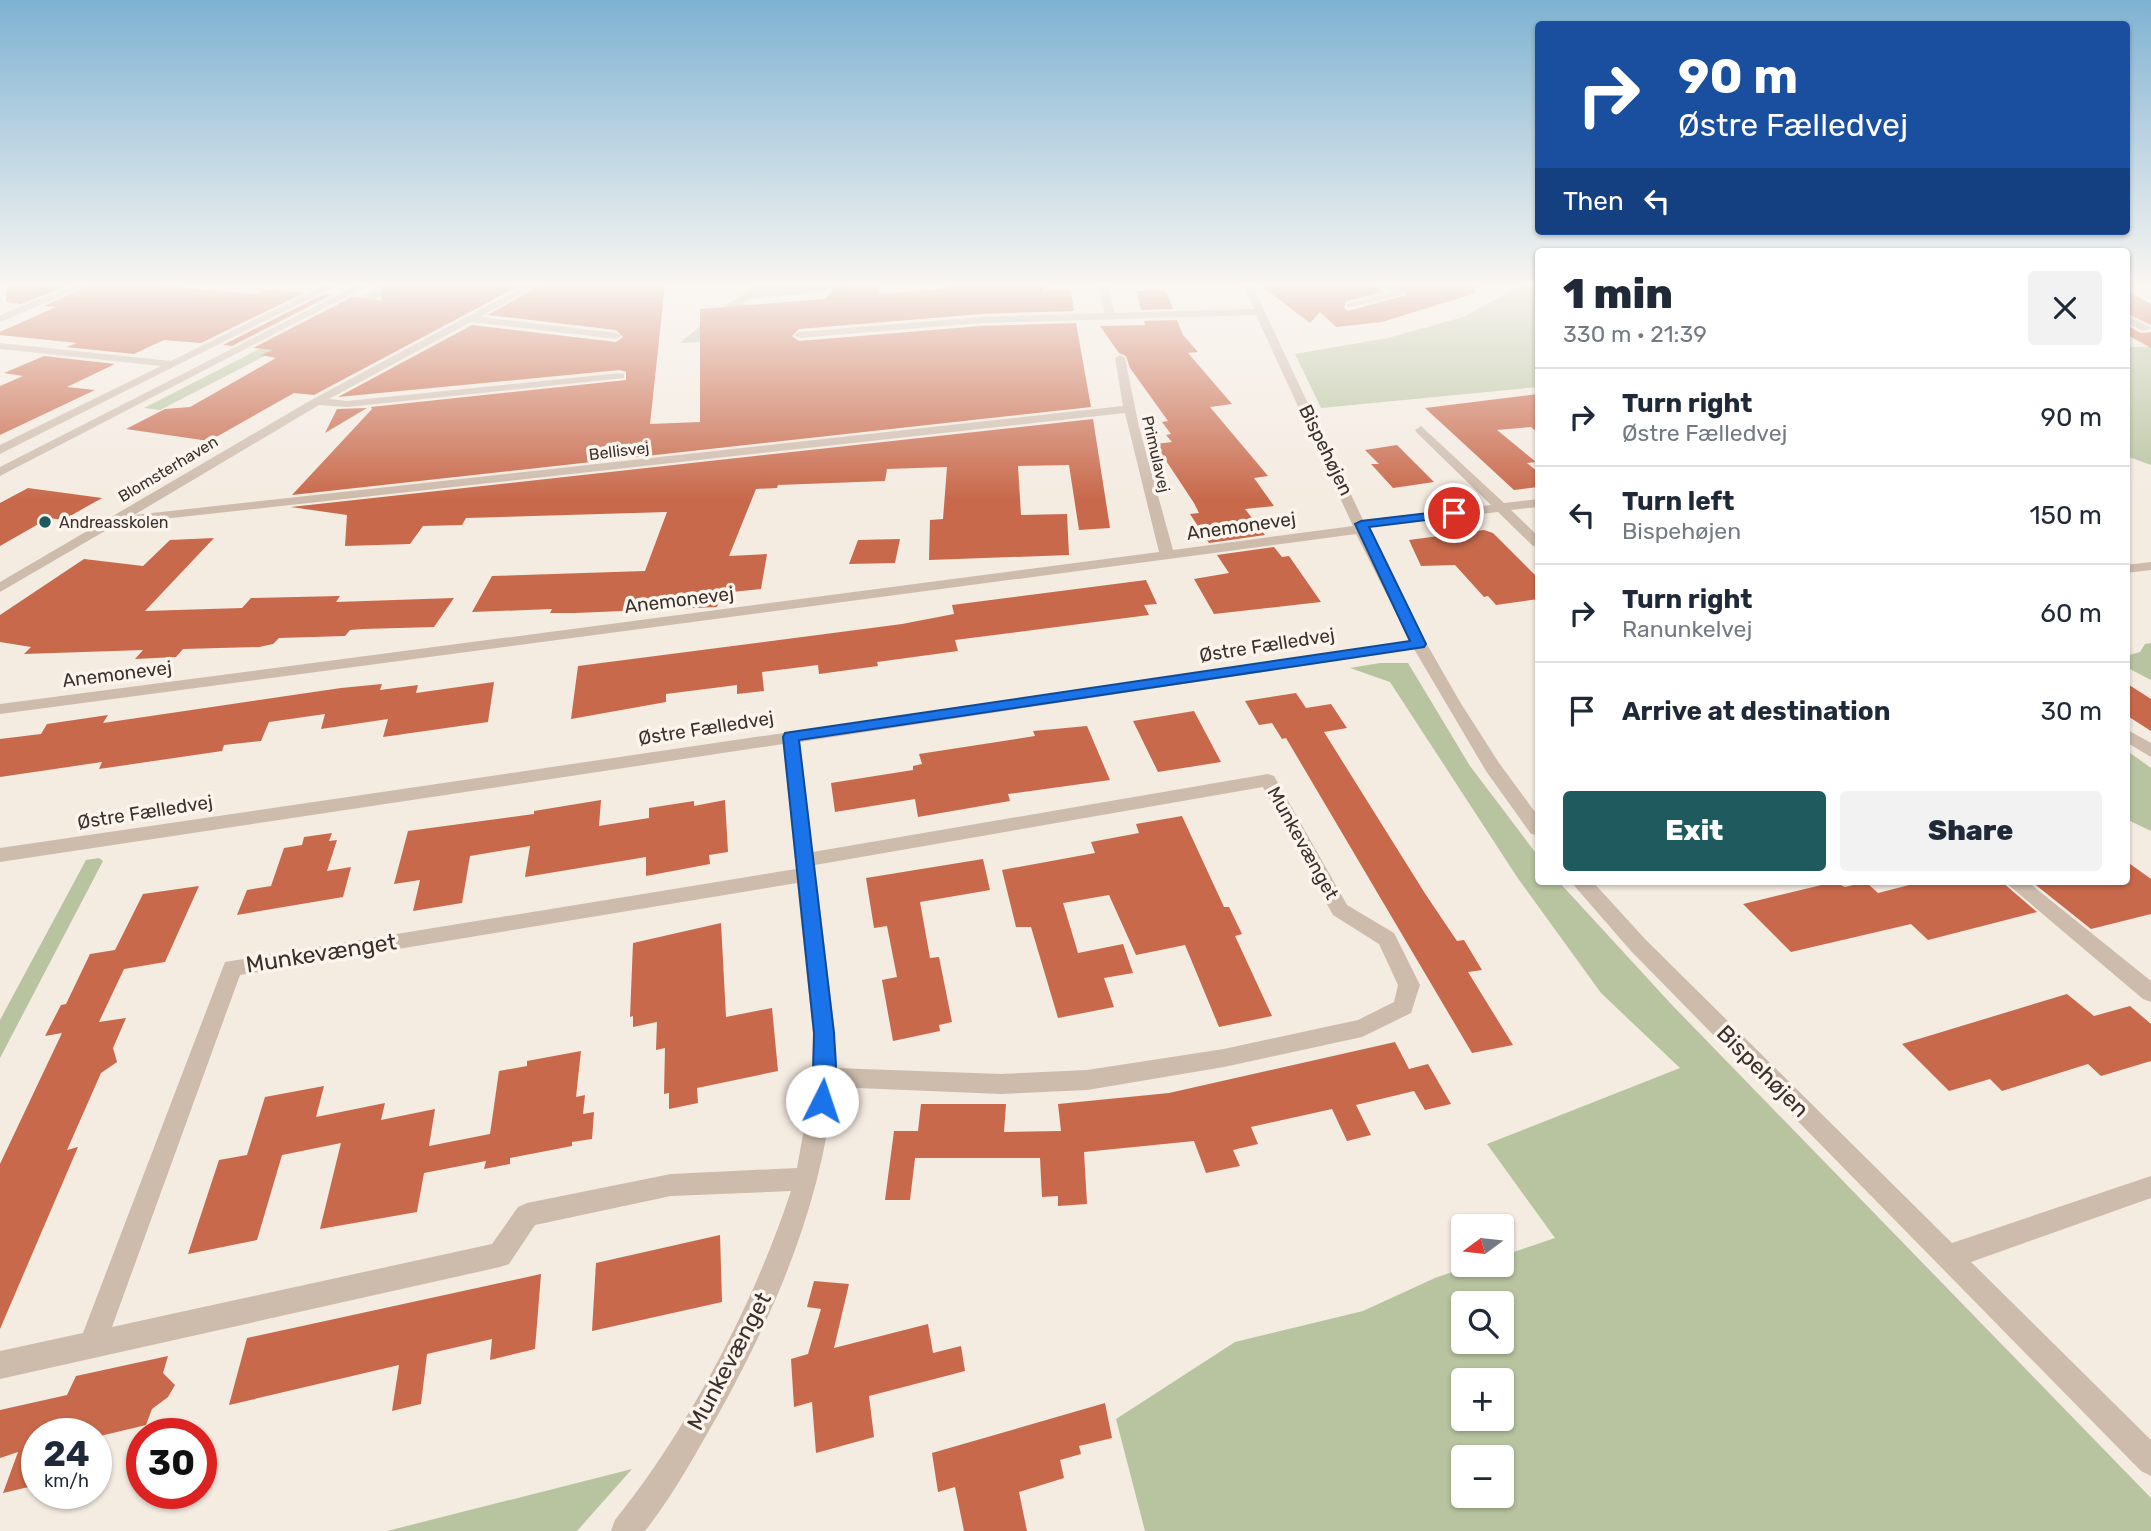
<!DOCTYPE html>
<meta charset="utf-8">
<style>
:root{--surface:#fff;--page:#f2f2f3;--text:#1f2937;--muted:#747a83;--line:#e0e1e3;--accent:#1f5a5e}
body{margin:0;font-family:Rubik,sans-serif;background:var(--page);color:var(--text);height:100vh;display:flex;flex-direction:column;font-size:26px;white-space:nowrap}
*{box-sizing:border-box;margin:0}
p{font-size:23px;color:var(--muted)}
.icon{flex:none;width:38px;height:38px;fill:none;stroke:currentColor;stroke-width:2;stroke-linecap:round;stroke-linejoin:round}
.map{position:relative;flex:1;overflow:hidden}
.drawer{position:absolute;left:1535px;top:248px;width:595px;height:637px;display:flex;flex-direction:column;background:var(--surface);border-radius:7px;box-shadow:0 2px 5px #0004}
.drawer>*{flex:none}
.guide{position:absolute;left:1535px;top:21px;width:595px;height:214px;border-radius:7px;box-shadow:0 2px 5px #0004;background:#1a4fa0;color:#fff;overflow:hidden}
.needle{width:46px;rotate:255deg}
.tools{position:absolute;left:1451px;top:1214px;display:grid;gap:14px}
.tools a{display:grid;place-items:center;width:63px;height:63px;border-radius:7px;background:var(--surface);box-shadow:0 2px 5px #0004;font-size:35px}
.speed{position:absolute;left:21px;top:1418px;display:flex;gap:14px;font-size:35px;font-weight:700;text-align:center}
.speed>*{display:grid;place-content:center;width:91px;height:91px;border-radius:50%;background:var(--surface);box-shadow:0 2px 5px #0004;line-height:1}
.speed small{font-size:18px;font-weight:400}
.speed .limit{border:10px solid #d22;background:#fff;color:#111}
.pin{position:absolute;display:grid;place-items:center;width:60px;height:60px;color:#fff;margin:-30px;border:4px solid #fff;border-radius:50%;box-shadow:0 2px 7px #0007}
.me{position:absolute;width:77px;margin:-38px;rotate:4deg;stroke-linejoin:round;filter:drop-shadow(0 0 5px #0008)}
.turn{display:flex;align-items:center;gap:24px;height:147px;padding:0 28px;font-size:32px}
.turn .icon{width:91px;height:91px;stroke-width:2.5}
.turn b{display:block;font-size:49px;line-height:60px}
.then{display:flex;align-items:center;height:66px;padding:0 28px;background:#0003;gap:14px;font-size:26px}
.round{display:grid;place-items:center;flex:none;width:74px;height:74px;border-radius:7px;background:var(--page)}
.overview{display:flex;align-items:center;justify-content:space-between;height:119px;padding:0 28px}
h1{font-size:42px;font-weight:800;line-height:52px}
.button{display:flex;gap:14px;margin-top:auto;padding:14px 28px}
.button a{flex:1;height:80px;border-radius:7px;background:var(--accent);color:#fff;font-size:28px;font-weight:800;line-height:80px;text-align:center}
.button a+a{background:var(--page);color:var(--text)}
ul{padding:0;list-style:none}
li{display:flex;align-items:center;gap:21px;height:98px;padding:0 28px;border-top:2px solid var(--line)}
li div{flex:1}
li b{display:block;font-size:26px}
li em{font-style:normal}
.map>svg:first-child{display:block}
.green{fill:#b8c4a0;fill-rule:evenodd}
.building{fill:#c8694b}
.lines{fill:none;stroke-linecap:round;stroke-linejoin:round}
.minor{fill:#cdbbac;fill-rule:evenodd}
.tertiary{fill:#cdbbac;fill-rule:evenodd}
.route{fill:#1a73e8;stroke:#114b97;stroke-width:2}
.poi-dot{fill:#1f5a5e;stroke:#fbf5ee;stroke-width:2.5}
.labels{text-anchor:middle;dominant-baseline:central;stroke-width:7;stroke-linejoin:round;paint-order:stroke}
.far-street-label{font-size:16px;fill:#3b302b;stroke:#fbf5ee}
.far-poi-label{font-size:16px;fill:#3b302b;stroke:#fbf5ee;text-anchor:start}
.street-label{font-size:19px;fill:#3b302b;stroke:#fbf5ee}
.near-street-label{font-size:23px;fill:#3b302b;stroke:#fbf5ee}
</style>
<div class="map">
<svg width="2151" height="1531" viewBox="0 0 2151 1531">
<rect width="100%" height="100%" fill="#f4ebe1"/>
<!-- green -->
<g class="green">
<path d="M 385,285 L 402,285 L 160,410 L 144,408 Z"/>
<path d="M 758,285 L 834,285 L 827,291 L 749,299 L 699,342 L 680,343 L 724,306 Z"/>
<path d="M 1522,285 L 1538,285 L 1538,387 L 1321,408 L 1295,354 L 1388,338 L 1463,317 Z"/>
<path d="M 2126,347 L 2151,347 L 2151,465 L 2126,456 Z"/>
<path d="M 2151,643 L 2151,680 L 2126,667 L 2126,656 L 2140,652 L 2145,644 Z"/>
<path d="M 1380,663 L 1408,663 L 1470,766 L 1538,856 L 1538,882 L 1559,882 L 1672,1005 L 2151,1498 L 2151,1531 L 1145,1531 L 1116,1419 L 1235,1342 L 1363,1311 L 1435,1278 L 1473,1265 L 1502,1265 L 1502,1256 L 1555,1238 L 1487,1144 L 1680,1068 L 1601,993 L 1517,877 L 1390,682 L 1350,668 ZM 1463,1304 L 1502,1304 L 1502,1342 L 1463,1342 ZM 1463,1381 L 1502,1381 L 1502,1419 L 1463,1419 ZM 1463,1458 L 1502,1458 L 1502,1496 L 1463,1496 Z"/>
<path d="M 2126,750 L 2151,768 L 2151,831 L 2126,819 Z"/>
<path d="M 99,858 L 103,861 L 0,1058 L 0,1020 L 86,860 Z"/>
<path d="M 632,1469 L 577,1531 L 387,1531 Z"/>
</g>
<!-- building -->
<g class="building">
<path d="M 7,285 L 69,285 L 21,304 L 6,302 Z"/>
<path d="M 90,285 L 154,285 L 256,294 L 266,289 L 304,293 L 201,343 L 164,340 L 134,354 L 66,347 L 77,343 L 0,335 L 0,332 L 56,307 L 44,306 Z"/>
<path d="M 382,285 L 521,285 L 314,395 L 294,393 L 209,441 L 126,429 L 165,409 L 190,407 L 276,358 L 261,355 L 273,350 L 253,348 L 352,297 L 381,300 Z"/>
<path d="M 540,285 L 665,285 L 650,424 L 700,422 L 700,309 L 825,299 L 837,285 L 877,287 L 879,294 L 950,288 L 948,285 L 1042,285 L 1042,291 L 1071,290 L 1074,311 L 981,314 L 799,329 L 792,336 L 799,341 L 981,326 L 1076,323 L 1091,407 L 292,495 L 372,409 L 371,407 L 626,380 L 626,372 L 620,370 L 338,397 L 472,325 L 616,342 L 623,337 L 616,330 L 488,315 Z"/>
<path d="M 1260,285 L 1375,285 L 1384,292 L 1346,301 L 1344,308 L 1348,311 L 1407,295 L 1394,285 L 1474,285 L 1476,293 L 1382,322 L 1336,327 L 1320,312 L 1310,323 Z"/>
<path d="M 1166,290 L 1173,309 L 1141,310 L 1136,291 Z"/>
<path d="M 2126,290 L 2151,304 L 2151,325 L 2126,313 Z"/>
<path d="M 324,294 L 331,295 L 232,346 L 223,345 Z"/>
<path d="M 1177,320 L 1183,335 L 1198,352 L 1188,353 L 1232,404 L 1210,407 L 1268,476 L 1254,478 L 1274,506 L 1245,509 L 1265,535 L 1209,543 L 1190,514 L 1199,513 L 1194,503 L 1155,444 L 1172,442 L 1166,435 L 1171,434 L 1162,422 L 1168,421 L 1130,368 L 1126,356 L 1119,353 L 1100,326 L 1145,325 L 1144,321 Z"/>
<path d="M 2126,325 L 2141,333 L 2151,332 L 2151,348 L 2126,334 Z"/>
<path d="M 44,356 L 115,364 L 67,387 L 95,390 L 0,435 L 0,386 L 23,376 L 4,373 Z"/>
<path d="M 1538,394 L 1538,433 L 1531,427 L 1497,430 L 1536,462 L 1527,463 L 1538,472 L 1538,487 L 1514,490 L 1425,408 Z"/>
<path d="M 367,408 L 325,433 L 337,409 Z"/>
<path d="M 1093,419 L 1110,528 L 1079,530 L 1069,465 L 1018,466 L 1021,515 L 1067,514 L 1069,555 L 929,560 L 930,520 L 943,519 L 947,467 L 887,469 L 885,481 L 778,485 L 777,488 L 756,489 L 729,556 L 767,554 L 761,589 L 722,593 L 717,607 L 575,613 L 550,613 L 552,609 L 472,612 L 492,576 L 645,571 L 667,512 L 466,518 L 462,525 L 423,526 L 410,544 L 345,546 L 347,515 L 291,507 Z"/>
<path d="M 1397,445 L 1434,482 L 1393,488 L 1371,464 L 1379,464 L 1365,450 Z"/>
<path d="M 28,488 L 102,498 L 63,520 L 49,518 L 0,546 L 0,503 Z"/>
<path d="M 1484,530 L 1493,533 L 1538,578 L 1538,599 L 1496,605 L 1488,596 L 1484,597 L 1455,565 L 1421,566 L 1409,540 Z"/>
<path d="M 214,538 L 145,611 L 242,608 L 251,598 L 340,596 L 336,602 L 454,598 L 434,627 L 363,629 L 350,630 L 345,636 L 279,638 L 273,644 L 259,647 L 183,649 L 176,657 L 135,659 L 143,650 L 24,654 L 31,647 L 0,642 L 0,615 L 84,559 L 143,566 L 170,540 Z"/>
<path d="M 900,539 L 895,563 L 849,564 L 858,540 Z"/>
<path d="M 1274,547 L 1282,557 L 1289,556 L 1321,602 L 1214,614 L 1194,579 L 1229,573 L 1217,555 Z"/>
<path d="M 1146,580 L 1157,604 L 1144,605 L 1149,615 L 955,640 L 958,651 L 877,662 L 878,666 L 819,674 L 818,665 L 762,672 L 764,691 L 737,694 L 737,685 L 666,694 L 666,702 L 571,719 L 578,666 L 902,624 L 954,614 L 952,605 Z"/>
<path d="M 494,682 L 488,722 L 383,737 L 388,719 L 321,729 L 325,714 L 269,722 L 261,741 L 224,745 L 222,751 L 99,769 L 102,762 L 0,777 L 0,739 L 41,734 L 47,724 L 108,715 L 103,723 L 341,688 L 382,684 L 380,690 L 418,685 L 416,693 Z"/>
<path d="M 2126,683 L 2151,699 L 2151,731 L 2126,715 Z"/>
<path d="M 1296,693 L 1306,708 L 1331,704 L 1347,728 L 1324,732 L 1426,895 L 1457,941 L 1464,940 L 1482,970 L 1468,972 L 1513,1045 L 1472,1053 L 1286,738 L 1282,739 L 1272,723 L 1259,725 L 1245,701 Z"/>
<path d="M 1194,711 L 1221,762 L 1158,772 L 1133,721 Z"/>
<path d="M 1087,726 L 1110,780 L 1008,794 L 1010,801 L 918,817 L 915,799 L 835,812 L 831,783 L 913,770 L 913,766 L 922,764 L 919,754 L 1035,736 L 1033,731 Z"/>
<path d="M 601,800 L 599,826 L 649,818 L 649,808 L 694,801 L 694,806 L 725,800 L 728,852 L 709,855 L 710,864 L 646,876 L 646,857 L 525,877 L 530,846 L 470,856 L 462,903 L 413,911 L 420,880 L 394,884 L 408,831 L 534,814 L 534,811 Z"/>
<path d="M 1182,816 L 1224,907 L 1229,907 L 1242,934 L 1235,936 L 1272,1016 L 1219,1027 L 1185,945 L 1136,955 L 1109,895 L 1063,903 L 1078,953 L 1123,944 L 1133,973 L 1104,978 L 1114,1007 L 1058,1018 L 1031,927 L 1016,927 L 1002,870 L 1095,853 L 1091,842 L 1139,833 L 1136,824 Z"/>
<path d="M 332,833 L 329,841 L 337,840 L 327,871 L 351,867 L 343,897 L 237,915 L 247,890 L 271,886 L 284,848 L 302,845 L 304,837 Z"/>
<path d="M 983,859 L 990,890 L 920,902 L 930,958 L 939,957 L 952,1022 L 939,1025 L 940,1031 L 893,1041 L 882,980 L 897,977 L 887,926 L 874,928 L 866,878 Z"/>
<path d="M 2126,861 L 2151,879 L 2151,914 L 2091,929 L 2032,882 L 2126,882 Z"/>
<path d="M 1834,882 L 1845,887 L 1866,882 L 1878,893 L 1921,882 L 2002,882 L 2037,912 L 1928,940 L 1911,924 L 1791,952 L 1743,904 Z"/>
<path d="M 199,886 L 165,962 L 124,969 L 99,1022 L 126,1018 L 113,1048 L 117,1062 L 101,1073 L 67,1150 L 78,1147 L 0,1329 L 0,1164 L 62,1033 L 45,1036 L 61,1005 L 66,1004 L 90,954 L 115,950 L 143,894 Z"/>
<path d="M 721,923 L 726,1017 L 772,1008 L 778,1071 L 697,1088 L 698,1103 L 669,1109 L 669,1093 L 664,1094 L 665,1048 L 656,1050 L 657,1022 L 633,1027 L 633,1016 L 630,1017 L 633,943 Z"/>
<path d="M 2067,994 L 2094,1016 L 2130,1006 L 2151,1024 L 2151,1061 L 2101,1076 L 2088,1064 L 2002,1091 L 1990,1079 L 1949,1091 L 1902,1044 Z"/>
<path d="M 1395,1042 L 1409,1069 L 1428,1064 L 1451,1104 L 1425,1110 L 1414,1091 L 1356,1105 L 1371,1135 L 1347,1141 L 1332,1109 L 1251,1127 L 1258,1144 L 1233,1150 L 1240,1166 L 1206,1173 L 1194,1141 L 1084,1152 L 1087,1204 L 1058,1206 L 1058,1196 L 1042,1197 L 1040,1158 L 915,1158 L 910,1200 L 885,1200 L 894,1131 L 918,1131 L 921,1104 L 1006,1104 L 1004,1132 L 1061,1131 L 1058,1104 L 1169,1093 Z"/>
<path d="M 581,1051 L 576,1097 L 585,1095 L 583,1114 L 594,1112 L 592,1139 L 572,1142 L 572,1146 L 510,1158 L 510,1164 L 484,1169 L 486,1161 L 424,1173 L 417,1212 L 320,1229 L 341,1143 L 282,1155 L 257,1240 L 188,1254 L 219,1160 L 247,1155 L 265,1097 L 324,1086 L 316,1117 L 385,1103 L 381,1120 L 435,1109 L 429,1146 L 490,1134 L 499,1071 L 527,1066 L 527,1061 Z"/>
<path d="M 720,1235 L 722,1302 L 592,1331 L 596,1263 Z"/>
<path d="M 541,1274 L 535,1349 L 490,1360 L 492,1339 L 427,1354 L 421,1404 L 392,1411 L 399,1365 L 229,1405 L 247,1338 Z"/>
<path d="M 814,1281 L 849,1284 L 834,1348 L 928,1324 L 933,1353 L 961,1346 L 965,1371 L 869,1396 L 874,1437 L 816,1453 L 812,1402 L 794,1407 L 791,1359 L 808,1354 L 821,1309 L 807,1307 Z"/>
<path d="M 168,1356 L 163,1373 L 175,1385 L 168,1397 L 152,1409 L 146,1425 L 96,1437 L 96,1433 L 37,1433 L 37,1485 L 3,1493 L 18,1452 L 0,1458 L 0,1410 L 67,1395 L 76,1376 Z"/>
<path d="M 1105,1403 L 1112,1438 L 1079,1446 L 1081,1454 L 1060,1460 L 1064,1478 L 1019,1492 L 1027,1531 L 964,1531 L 955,1487 L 938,1492 L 932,1453 Z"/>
</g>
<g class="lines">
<!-- minor -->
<g class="minor">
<path d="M 75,285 L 88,285 L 0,322 L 0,315 Z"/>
<path d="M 325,285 L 337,285 L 0,454 L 0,445 L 161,366 L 0,349 L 0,343 L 171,361 Z"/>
<path d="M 526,285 L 538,285 L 480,317 L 616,333 L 621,336 L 616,339 L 471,322 L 329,399 L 347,401 L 620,373 L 624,374 L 624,378 L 347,407 L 319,405 L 134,515 L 1123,406 L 1115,358 L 1120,355 L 1125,358 L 1139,427 L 1173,550 L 1353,526 L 1256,315 L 981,323 L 799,338 L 794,335 L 799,332 L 981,317 L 1105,313 L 1098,285 L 1108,285 L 1114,313 L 1254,309 L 1242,285 L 1252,285 L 1363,520 L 1491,505 L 1417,433 L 1415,430 L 1421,426 L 1504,503 L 1538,499 L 1538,507 L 1511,510 L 1538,536 L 1538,547 L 1533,546 L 1498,512 L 1368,527 L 1421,634 L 1460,702 L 1499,763 L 1538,816 L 1538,835 L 1531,834 L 1486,771 L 1414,649 L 800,742 L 813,852 L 1268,774 L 1274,776 L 1347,905 L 1394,933 L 1420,985 L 1411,1013 L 1362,1037 L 1224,1067 L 1087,1090 L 1001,1094 L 834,1087 C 820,1207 777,1308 719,1413 C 696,1453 674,1494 645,1531 L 611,1531 L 615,1520 C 688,1430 755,1301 791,1191 L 671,1196 L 535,1225 L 509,1264 L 500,1267 L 0,1379 L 0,1351 L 83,1333 L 225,962 L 796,869 L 783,744 L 0,862 L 0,848 L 1410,641 L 1356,534 L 0,714 L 0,704 L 1159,552 L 1125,413 L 117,524 L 0,592 L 0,582 L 313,399 ZM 1263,787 L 1333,915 L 1379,944 L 1398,985 L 1394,1002 L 1358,1020 L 1224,1049 L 1087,1070 L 1001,1074 L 835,1068 L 835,1033 L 815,865 ZM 797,883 L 813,1033 L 812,1084 L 797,1168 L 671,1174 L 527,1203 L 518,1207 L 492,1244 L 112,1327 L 240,975 Z"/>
<path d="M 1377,285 L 1389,285 L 1405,294 L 1347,308 L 1347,304 L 1391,293 Z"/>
<path d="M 2126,315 L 2150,327 L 2151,329 L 2142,331 L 2126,322 Z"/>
<path d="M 2151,562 L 2151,570 L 2126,573 L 2126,565 Z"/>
<path d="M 2126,729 L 2151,743 L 2151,757 L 2126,742 Z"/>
<path d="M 1571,882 L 1593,882 L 1645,939 L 1952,1243 L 2151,1176 L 2151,1198 L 1971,1262 L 2151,1440 L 2151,1476 L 2141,1471 L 1631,951 Z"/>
<path d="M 2005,882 L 2028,882 L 2151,981 L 2151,1002 L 2143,999 Z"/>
</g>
<!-- tertiary -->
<path class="tertiary" d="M 357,285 L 369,285 L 0,476 L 0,467 Z"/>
</g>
<!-- sky -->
<linearGradient id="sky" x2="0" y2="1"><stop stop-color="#7eb2d2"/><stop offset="0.57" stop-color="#faf6f2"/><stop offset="1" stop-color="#faf6f2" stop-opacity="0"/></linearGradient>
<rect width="2151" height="499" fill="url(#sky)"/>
<!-- route -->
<path class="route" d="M 1454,510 L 1458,511 L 1458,516 L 1369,527 L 1426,644 L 1424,647 L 799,740 L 834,1033 C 835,1057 840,1086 830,1108 L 822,1110 L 815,1108 C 811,1098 814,1048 814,1033 L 783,737 L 785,733 L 1410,641 L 1355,524 L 1361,521 Z"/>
<!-- markers -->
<circle class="poi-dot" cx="45" cy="522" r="7"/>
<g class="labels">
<!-- far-street labels -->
<g class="far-street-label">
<text transform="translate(619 451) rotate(-7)">Bellisvej</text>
<text transform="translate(1156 454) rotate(77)">Primulavej</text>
<text transform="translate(168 469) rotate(-31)">Blomsterhaven</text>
</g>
<!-- far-poi labels -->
<g class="far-poi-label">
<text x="59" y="522">Andreasskolen</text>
</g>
<!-- street labels -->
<g class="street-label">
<text transform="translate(1326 450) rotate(64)">Bispehøjen</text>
<text transform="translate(1241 526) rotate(-8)">Anemonevej</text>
<text transform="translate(679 600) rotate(-7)">Anemonevej</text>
<text transform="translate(1267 645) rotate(-9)">Østre Fælledvej</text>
<text transform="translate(117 674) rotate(-7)">Anemonevej</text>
<text transform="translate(706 728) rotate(-9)">Østre Fælledvej</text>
<text transform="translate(145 812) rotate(-9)">Østre Fælledvej</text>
<text transform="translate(1303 843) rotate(61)">Munkevænget</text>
</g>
<!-- near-street labels -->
<g class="near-street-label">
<text transform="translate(321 953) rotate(-9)">Munkevænget</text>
<text transform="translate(1763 1071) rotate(45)">Bispehøjen</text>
<text transform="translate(729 1361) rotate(-62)">Munkevænget</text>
</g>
</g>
</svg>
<div class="tools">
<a><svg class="needle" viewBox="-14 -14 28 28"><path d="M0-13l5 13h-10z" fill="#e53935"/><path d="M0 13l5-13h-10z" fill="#747a83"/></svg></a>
<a><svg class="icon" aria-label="search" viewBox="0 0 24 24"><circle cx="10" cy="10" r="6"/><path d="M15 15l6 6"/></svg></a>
<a>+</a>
<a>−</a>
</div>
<div class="speed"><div>24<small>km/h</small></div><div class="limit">30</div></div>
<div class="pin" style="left:1454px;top:513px;background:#d93025"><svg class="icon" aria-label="arrive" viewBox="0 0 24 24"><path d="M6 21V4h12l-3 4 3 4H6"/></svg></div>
<svg class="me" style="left:822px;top:1101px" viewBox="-20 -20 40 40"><circle r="19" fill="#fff"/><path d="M0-13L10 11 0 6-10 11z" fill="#1a73e8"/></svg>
<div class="guide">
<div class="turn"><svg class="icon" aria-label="right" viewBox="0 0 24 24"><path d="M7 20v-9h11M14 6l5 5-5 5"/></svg><div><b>90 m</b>Østre Fælledvej</div></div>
<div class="then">Then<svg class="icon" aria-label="left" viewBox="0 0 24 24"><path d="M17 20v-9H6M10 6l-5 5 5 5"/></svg></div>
</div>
<section class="drawer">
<div class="overview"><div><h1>1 min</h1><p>330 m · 21:39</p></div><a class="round"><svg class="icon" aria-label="close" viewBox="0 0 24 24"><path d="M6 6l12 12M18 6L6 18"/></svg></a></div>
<ul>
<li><svg class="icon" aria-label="right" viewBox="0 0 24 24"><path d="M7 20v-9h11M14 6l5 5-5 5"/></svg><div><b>Turn right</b><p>Østre Fælledvej</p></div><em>90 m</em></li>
<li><svg class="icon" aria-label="left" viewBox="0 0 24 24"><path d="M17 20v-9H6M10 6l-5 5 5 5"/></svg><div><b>Turn left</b><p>Bispehøjen</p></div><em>150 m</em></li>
<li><svg class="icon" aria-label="right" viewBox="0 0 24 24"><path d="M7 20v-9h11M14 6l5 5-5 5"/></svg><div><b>Turn right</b><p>Ranunkelvej</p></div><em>60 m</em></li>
<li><svg class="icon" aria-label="arrive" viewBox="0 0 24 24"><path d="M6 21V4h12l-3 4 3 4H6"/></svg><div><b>Arrive at destination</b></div><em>30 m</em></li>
</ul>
<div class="button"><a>Exit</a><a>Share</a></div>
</section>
</div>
